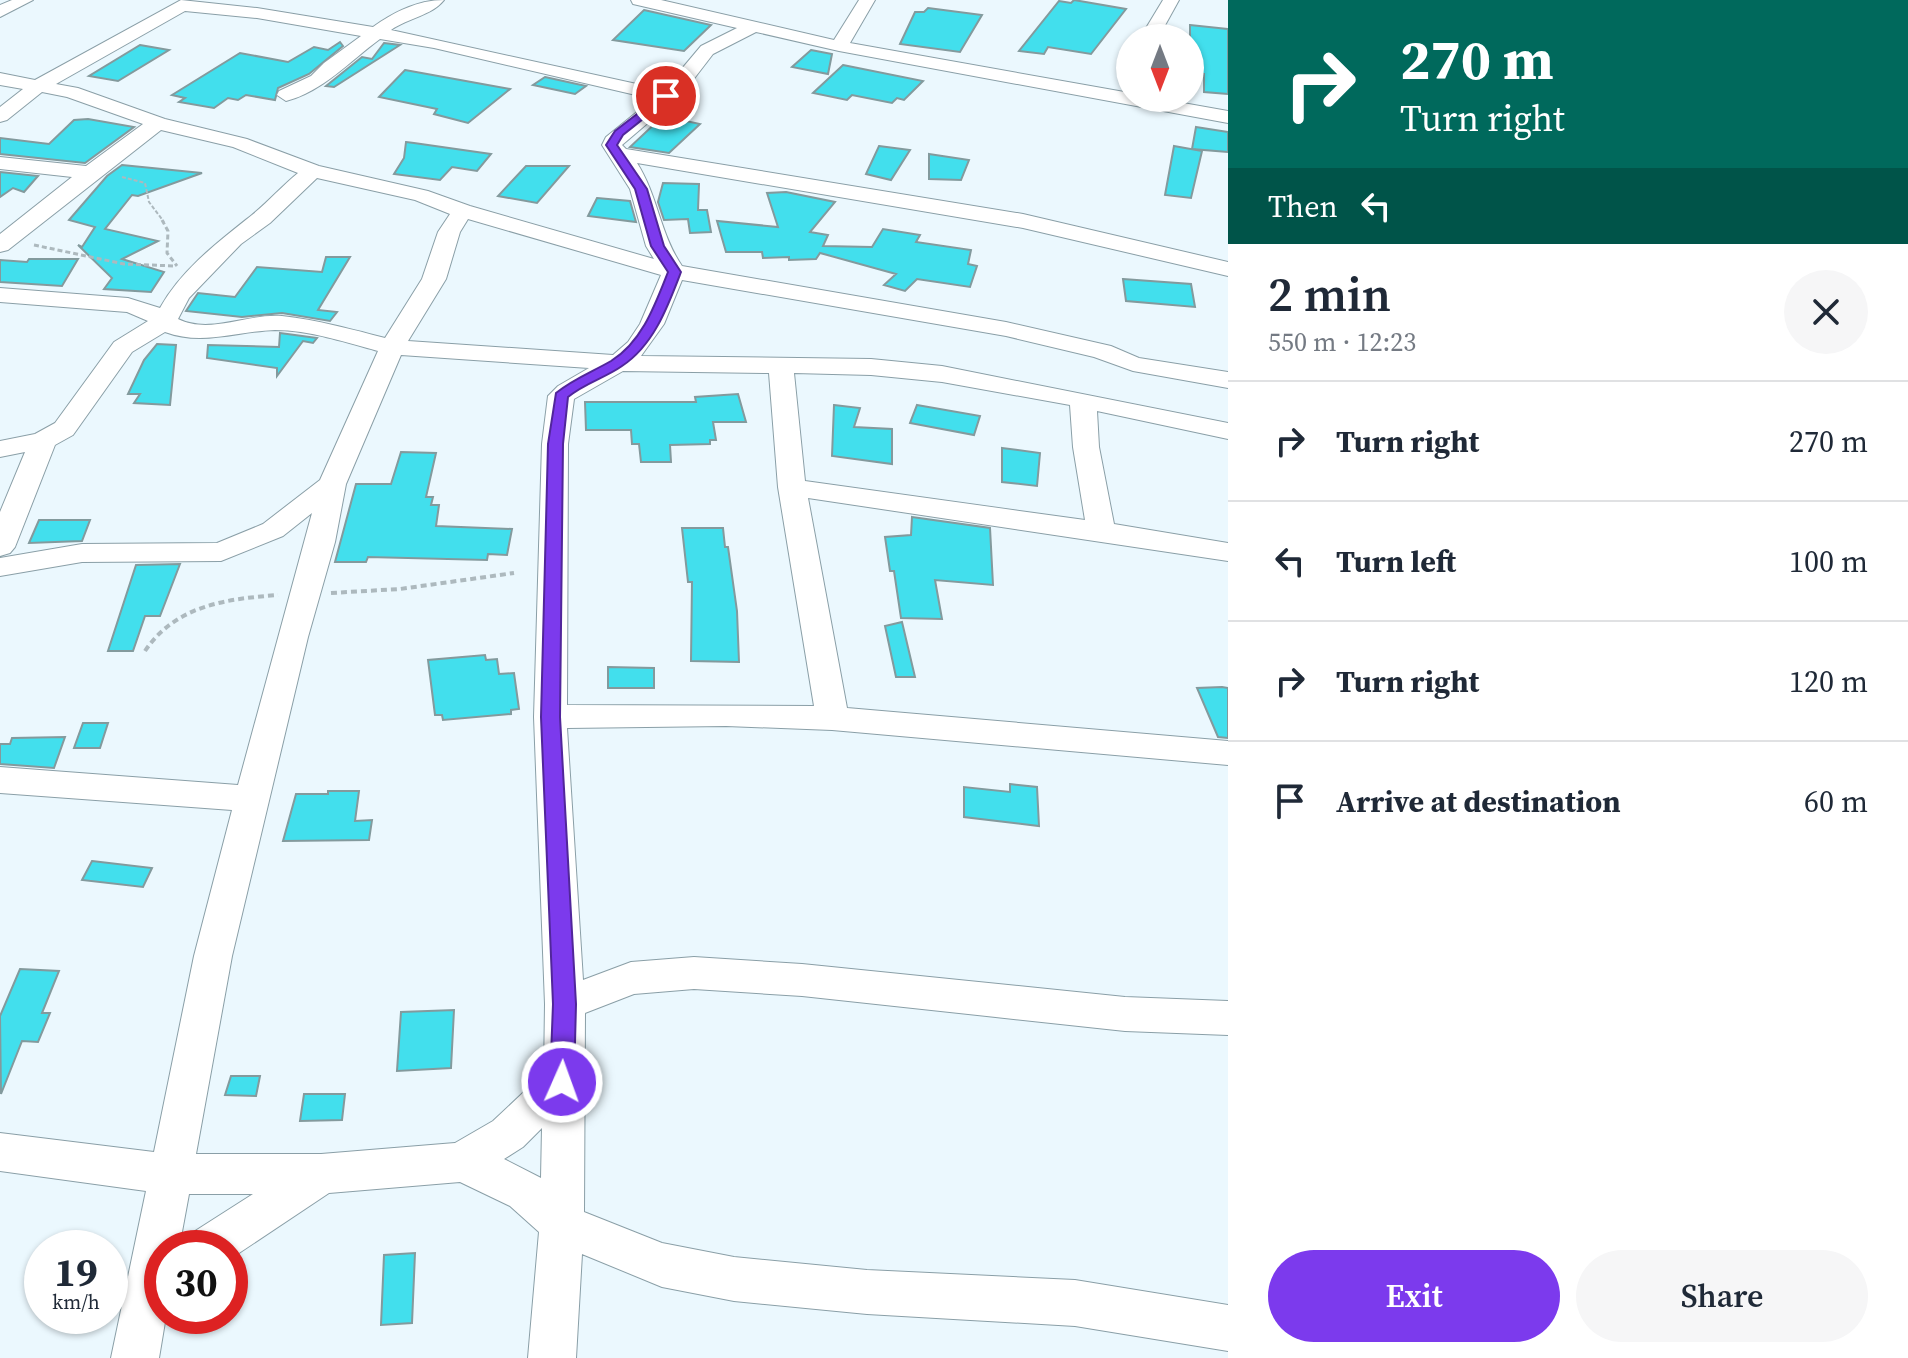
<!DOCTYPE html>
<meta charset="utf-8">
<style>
:root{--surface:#fff;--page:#f6f6f7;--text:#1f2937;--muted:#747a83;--line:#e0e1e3;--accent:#7c3aed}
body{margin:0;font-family:"Source Serif 4",serif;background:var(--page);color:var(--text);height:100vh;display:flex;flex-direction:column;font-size:30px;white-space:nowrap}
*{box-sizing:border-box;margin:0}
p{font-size:26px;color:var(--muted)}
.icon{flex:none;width:44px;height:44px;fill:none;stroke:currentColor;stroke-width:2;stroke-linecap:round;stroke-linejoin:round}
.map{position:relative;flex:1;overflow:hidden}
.drawer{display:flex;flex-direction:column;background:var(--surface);width:680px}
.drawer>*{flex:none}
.hud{background:#00695c;color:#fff;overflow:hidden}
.needle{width:52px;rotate:180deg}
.controls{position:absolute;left:1116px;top:24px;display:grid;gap:16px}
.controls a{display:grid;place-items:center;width:88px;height:88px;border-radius:50%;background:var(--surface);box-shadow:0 2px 6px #0004;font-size:40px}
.speed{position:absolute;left:24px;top:1230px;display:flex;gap:16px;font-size:40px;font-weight:700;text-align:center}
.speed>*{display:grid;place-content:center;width:104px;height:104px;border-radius:50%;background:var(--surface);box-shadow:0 2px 6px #0004;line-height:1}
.speed small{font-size:20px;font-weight:400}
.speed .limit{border:12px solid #d22;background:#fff;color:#111}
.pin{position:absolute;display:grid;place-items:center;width:68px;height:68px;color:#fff;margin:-34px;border:4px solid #fff;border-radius:50%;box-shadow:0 2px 8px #0007}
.me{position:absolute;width:88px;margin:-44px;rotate:2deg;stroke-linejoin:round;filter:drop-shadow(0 0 6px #0008)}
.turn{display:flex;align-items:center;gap:28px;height:168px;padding:0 40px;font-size:36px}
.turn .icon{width:104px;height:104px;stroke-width:2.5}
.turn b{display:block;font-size:56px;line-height:68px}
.then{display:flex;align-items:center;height:76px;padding:0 40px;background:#0003;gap:16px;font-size:30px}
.round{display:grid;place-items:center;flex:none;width:84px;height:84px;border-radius:42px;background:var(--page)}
.summary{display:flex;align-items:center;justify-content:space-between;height:136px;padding:0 40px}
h1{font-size:48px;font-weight:600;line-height:60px}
.cta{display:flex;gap:16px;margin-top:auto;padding:16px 40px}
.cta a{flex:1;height:92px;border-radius:48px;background:var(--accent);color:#fff;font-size:32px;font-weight:600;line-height:92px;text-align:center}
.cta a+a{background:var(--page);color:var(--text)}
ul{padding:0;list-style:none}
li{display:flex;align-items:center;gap:24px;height:120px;padding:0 40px;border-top:2px solid var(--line)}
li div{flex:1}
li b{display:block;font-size:30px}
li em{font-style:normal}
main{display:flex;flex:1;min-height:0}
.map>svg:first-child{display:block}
.building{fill:#42dfed;stroke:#839a9d;stroke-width:2}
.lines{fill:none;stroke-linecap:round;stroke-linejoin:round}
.minor-casing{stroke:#8a9fa7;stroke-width:2}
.path-far2{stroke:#adb9be;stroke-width:2;stroke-dasharray:4 2;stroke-linecap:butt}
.path-far1{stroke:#adb9be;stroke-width:3;stroke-dasharray:5 3;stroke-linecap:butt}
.path{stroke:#adb9be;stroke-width:4;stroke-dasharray:6 4;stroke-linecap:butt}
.minor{fill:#fff;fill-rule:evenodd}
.route{fill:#7c3aed;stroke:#51269a;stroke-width:2}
</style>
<main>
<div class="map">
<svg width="1228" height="1358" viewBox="0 0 1228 1358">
<rect width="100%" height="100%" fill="#ebf8fe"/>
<!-- building -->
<g class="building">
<path d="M 1074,0 L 1126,9 L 1091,54 L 1048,47 L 1044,54 L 1019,51 L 1059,1 L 1071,3 Z"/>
<path d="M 928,8 L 982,15 L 960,52 L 900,44 L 915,12 L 924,12 Z"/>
<path d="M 644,10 L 711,25 L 684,51 L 613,40 Z"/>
<path d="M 1190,25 L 1228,29 L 1228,94 L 1204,92 L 1204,74 L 1190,73 Z"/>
<path d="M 340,42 L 343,46 L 309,74 L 278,88 L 275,100 L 246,95 L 238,100 L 228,98 L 214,108 L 179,102 L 185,98 L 172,95 L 240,53 L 288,62 L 314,47 L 328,50 Z"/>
<path d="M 384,43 L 400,45 L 334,87 L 326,86 L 362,57 L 372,59 Z"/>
<path d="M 140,45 L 169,50 L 118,81 L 89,76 Z"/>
<path d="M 811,50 L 832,54 L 828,74 L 792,67 Z"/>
<path d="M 843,65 L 923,81 L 904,100 L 897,98 L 892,103 L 852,95 L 847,100 L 813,93 Z"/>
<path d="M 405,70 L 510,89 L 468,123 L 434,114 L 437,109 L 379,97 Z"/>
<path d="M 545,77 L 586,86 L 575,94 L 533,85 Z"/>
<path d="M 663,116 L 700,124 L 669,153 L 630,147 Z"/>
<path d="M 88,119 L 134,127 L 85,163 L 0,154 L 0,138 L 49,144 L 74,120 Z"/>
<path d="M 1196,127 L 1228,132 L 1228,152 L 1192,149 Z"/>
<path d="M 406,142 L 414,143 L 491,154 L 477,171 L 452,167 L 440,180 L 394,174 L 404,158 Z"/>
<path d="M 879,146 L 910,150 L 891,180 L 866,174 Z"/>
<path d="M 1174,146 L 1202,151 L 1191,198 L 1165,195 Z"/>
<path d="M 929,154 L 969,160 L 961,180 L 929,179 Z"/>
<path d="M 122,165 L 202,173 L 138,196 L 132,195 L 105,229 L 158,241 L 122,259 L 164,272 L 151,292 L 104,289 L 112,278 L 78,245 L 82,247 L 95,227 L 69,220 L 107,176 Z"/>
<path d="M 526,166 L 569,166 L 537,203 L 498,196 Z"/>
<path d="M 0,172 L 38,176 L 24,192 L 13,188 L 0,197 Z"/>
<path d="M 663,183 L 699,184 L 698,210 L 707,210 L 711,232 L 690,233 L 688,219 L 664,220 L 658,202 Z"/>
<path d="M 786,192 L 835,202 L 810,232 L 828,235 L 823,246 L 872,247 L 883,229 L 920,235 L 916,242 L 971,250 L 968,264 L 977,266 L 970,287 L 917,279 L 905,291 L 884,285 L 896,274 L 820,253 L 816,259 L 789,260 L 789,257 L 763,258 L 762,252 L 726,252 L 717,221 L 778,227 L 767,193 Z"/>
<path d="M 597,198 L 630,201 L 636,222 L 588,216 Z"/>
<path d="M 326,257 L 350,257 L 318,310 L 337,312 L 330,321 L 282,313 L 242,317 L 186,311 L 198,293 L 235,297 L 257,267 L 322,272 Z"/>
<path d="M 29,259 L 78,259 L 62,286 L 0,282 L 0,260 L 27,262 Z"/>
<path d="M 1123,279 L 1191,284 L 1195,307 L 1126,301 Z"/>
<path d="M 280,333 L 317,338 L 313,343 L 303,341 L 277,376 L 277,368 L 207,358 L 208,345 L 279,347 Z"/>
<path d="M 157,344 L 176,345 L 170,405 L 134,403 L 140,394 L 128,394 L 144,360 Z"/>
<path d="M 738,394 L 746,422 L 713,422 L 716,440 L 710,440 L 710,444 L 670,445 L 671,462 L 641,462 L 639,444 L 632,444 L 631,430 L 586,430 L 585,402 L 696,402 L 695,397 Z"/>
<path d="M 834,405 L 860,408 L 854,427 L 892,429 L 892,464 L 832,456 Z"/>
<path d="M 917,405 L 980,416 L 974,435 L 910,423 Z"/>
<path d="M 1002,448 L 1040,453 L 1037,486 L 1002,482 Z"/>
<path d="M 401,452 L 436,453 L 426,497 L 433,497 L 431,505 L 439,505 L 436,526 L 512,529 L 507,555 L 488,554 L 487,560 L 368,557 L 366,562 L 335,562 L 356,484 L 391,484 Z"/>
<path d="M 912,517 L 990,528 L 993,585 L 935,580 L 942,619 L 901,618 L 894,571 L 890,571 L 885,537 L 911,535 Z"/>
<path d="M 39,520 L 90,520 L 82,541 L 29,543 Z"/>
<path d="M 682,528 L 723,528 L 725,547 L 728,547 L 737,611 L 739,662 L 691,661 L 692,582 L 688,582 Z"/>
<path d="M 180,564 L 160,616 L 145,616 L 133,651 L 108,651 L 136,565 Z"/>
<path d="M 902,622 L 915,677 L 896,677 L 885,626 Z"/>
<path d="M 485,655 L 486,660 L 497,659 L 499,674 L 514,673 L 519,709 L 511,710 L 511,714 L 443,720 L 442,715 L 435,715 L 428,660 Z"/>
<path d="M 608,667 L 654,668 L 654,688 L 608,688 Z"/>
<path d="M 1222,687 L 1228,688 L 1228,738 L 1218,737 L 1197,688 Z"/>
<path d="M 83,723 L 108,723 L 100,748 L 74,748 Z"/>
<path d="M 65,737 L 54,768 L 0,764 L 0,744 L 10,744 L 12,738 Z"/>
<path d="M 1010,784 L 1037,787 L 1039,826 L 964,817 L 964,787 L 1010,792 Z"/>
<path d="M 328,791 L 359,791 L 355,821 L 372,820 L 369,840 L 283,841 L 296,794 L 328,794 Z"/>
<path d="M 92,861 L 152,868 L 143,887 L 82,880 Z"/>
<path d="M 20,969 L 59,971 L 42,1013 L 50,1013 L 38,1042 L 22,1041 L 1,1094 L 0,1016 Z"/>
<path d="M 454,1010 L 451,1068 L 397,1071 L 401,1012 Z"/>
<path d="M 231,1076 L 260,1076 L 256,1096 L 225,1095 Z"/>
<path d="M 304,1094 L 345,1094 L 342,1120 L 300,1121 Z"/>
<path d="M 415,1253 L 412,1323 L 381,1325 L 384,1255 Z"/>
</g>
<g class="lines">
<defs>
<g id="minor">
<path d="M 12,0 L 33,0 L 0,17 L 0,5 Z"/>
<path d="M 181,0 L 257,8 L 373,27 C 394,12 418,0 444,0 C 431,16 408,18 391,30 L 664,90 L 701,46 L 737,28 L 633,4 L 631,0 L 661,0 L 834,40 L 859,0 L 875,0 L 850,43 L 1130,93 L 1130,98 L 1155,98 L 1228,111 L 1228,123 L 839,51 L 756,32 L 713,54 L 683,93 L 622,145 L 626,149 L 1023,214 L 1228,262 L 1228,276 L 1023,228 L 637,163 C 658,196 660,234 682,266 L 1006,322 L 1111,346 L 1139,358 L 1228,372 L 1228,388 L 1133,371 L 1094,357 L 1006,336 L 682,280 L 664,324 L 641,356 L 871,359 L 942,366 L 1228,423 L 1228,439 L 1097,411 L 1099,447 L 1114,524 L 1228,543 L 1228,561 L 808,498 L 847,708 L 1228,741 L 1228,765 L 832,730 L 726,726 L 567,728 L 583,980 L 631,962 L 694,957 L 802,964 L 1125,997 L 1228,1001 L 1228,1035 L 1125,1031 L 802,996 L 694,989 L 634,994 L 585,1013 L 584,1212 L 662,1243 L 734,1257 L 867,1270 L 1075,1280 L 1228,1305 L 1228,1351 L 1075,1326 L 867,1314 L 734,1301 L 662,1287 L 582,1254 L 576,1358 L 528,1358 L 539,1232 L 510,1206 L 460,1182 L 329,1193 L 230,1259 L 230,1248 L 186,1248 L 192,1233 L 253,1194 L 189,1194 L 179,1248 L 162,1248 L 162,1316 L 166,1316 L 159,1358 L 111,1358 L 146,1191 L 0,1171 L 0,1133 L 154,1152 L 194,956 L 232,810 L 0,793 L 0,767 L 238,785 L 312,513 L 283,536 L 221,561 L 82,562 L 0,576 L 0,558 L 82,544 L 217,543 L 263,524 L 320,480 L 378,351 C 345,342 309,330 275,330 C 238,331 202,346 165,332 L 132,352 L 73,435 L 55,445 L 15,547 L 10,553 L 0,556 L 0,512 L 25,452 L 0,457 L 0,441 L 35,434 L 55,423 L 114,342 L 148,321 L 127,312 L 0,302 L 0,288 L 128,298 L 160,308 C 181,270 218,242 252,215 C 268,202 282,186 298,173 L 233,147 L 161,130 L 8,250 L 0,252 L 0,234 L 72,177 L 0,169 L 0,157 L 86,166 L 143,124 L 67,97 L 42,92 L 7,120 L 0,122 L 0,107 L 23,89 L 0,85 L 0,73 L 35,80 ZM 185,11 L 257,18 L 361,36 L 324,63 L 311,76 L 279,91 L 277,95 L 286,101 C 322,92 350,61 380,39 L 434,48 L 653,99 L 606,137 L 602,145 L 630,189 L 646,246 L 654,259 L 470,206 L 428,191 L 319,166 L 247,139 L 165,119 L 78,88 L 56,84 ZM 317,178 L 415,200 L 450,214 L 438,232 L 422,279 L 385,338 C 351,329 317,320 282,316 C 249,313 210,335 178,319 L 189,298 L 241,244 L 270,223 ZM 468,219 L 661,275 L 640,324 L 628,342 L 613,355 L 408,341 L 446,279 L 460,232 ZM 401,355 L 589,368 L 558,386 L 548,396 L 542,444 L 534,717 L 545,1004 L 544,1073 L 493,1121 L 455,1143 L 321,1154 L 196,1154 L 232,956 L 308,637 L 335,542 L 346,484 ZM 623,371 L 769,373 L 778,487 L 814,706 L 567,705 L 568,444 L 574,399 ZM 794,373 L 871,375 L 942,382 L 1070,405 L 1073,447 L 1085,520 L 805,481 ZM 542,1128 L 541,1178 L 504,1159 L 523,1147 Z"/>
<path d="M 1163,0 L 1179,0 L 1158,38 L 1140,38 Z"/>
</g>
</defs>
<!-- minor casing -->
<use href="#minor" class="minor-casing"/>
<!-- path-far2 -->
<path class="path-far2" d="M 122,177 L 145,183 L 149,202 L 164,222"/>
<!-- path-far1 -->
<g class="path-far1">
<path d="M 162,220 L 168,231 L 167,253 L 177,266"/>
<path d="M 34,245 L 124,264 L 175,266"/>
</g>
<!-- path -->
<g class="path">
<path d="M 331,593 L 400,589 L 514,573"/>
<path d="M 145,651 C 176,605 226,599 278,595"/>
</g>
<!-- minor -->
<use href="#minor" class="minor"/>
</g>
<!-- route -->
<path class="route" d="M 663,94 L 672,96 L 623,135 L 617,145 L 647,189 L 664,246 L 681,272 C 668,306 654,345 622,366 C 605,378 585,383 568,397 L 563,444 L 560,717 L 576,1004 L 574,1082 L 570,1089 L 562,1092 L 554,1089 L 550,1082 L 553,1004 L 541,717 L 548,444 L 556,393 C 573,379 592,372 611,361 C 642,342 655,305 668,272 L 651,246 L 635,189 L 606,145 L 615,131 Z"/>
</svg>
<div class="controls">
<a><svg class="needle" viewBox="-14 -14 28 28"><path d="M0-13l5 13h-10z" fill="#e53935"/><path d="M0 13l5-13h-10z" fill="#747a83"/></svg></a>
</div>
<div class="speed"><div>19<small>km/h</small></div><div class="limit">30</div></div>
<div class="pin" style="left:666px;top:96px;background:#d93025"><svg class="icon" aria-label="arrive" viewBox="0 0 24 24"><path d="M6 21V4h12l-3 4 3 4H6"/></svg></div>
<svg class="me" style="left:562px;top:1082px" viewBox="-20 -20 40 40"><circle r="17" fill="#7c3aed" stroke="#fff" stroke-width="3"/><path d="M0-11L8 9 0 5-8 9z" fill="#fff"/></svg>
</div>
<section class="drawer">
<div class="hud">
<div class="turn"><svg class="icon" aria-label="right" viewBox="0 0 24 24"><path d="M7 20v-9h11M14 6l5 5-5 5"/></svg><div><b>270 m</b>Turn right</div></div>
<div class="then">Then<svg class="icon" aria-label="left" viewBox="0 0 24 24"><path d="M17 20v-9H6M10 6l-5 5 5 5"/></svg></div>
</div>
<div class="summary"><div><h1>2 min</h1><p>550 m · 12:23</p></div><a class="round"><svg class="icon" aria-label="close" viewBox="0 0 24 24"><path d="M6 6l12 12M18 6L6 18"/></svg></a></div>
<ul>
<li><svg class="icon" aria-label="right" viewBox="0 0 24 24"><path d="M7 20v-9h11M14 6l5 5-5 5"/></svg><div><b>Turn right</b></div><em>270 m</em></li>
<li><svg class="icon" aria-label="left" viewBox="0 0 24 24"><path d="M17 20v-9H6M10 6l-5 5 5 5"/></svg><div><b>Turn left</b></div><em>100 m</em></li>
<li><svg class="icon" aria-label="right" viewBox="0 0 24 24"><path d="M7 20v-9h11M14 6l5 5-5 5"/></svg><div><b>Turn right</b></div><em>120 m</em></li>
<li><svg class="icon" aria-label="arrive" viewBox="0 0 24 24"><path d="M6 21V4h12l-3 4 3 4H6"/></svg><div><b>Arrive at destination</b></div><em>60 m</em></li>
</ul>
<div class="cta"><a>Exit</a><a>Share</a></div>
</section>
</main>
